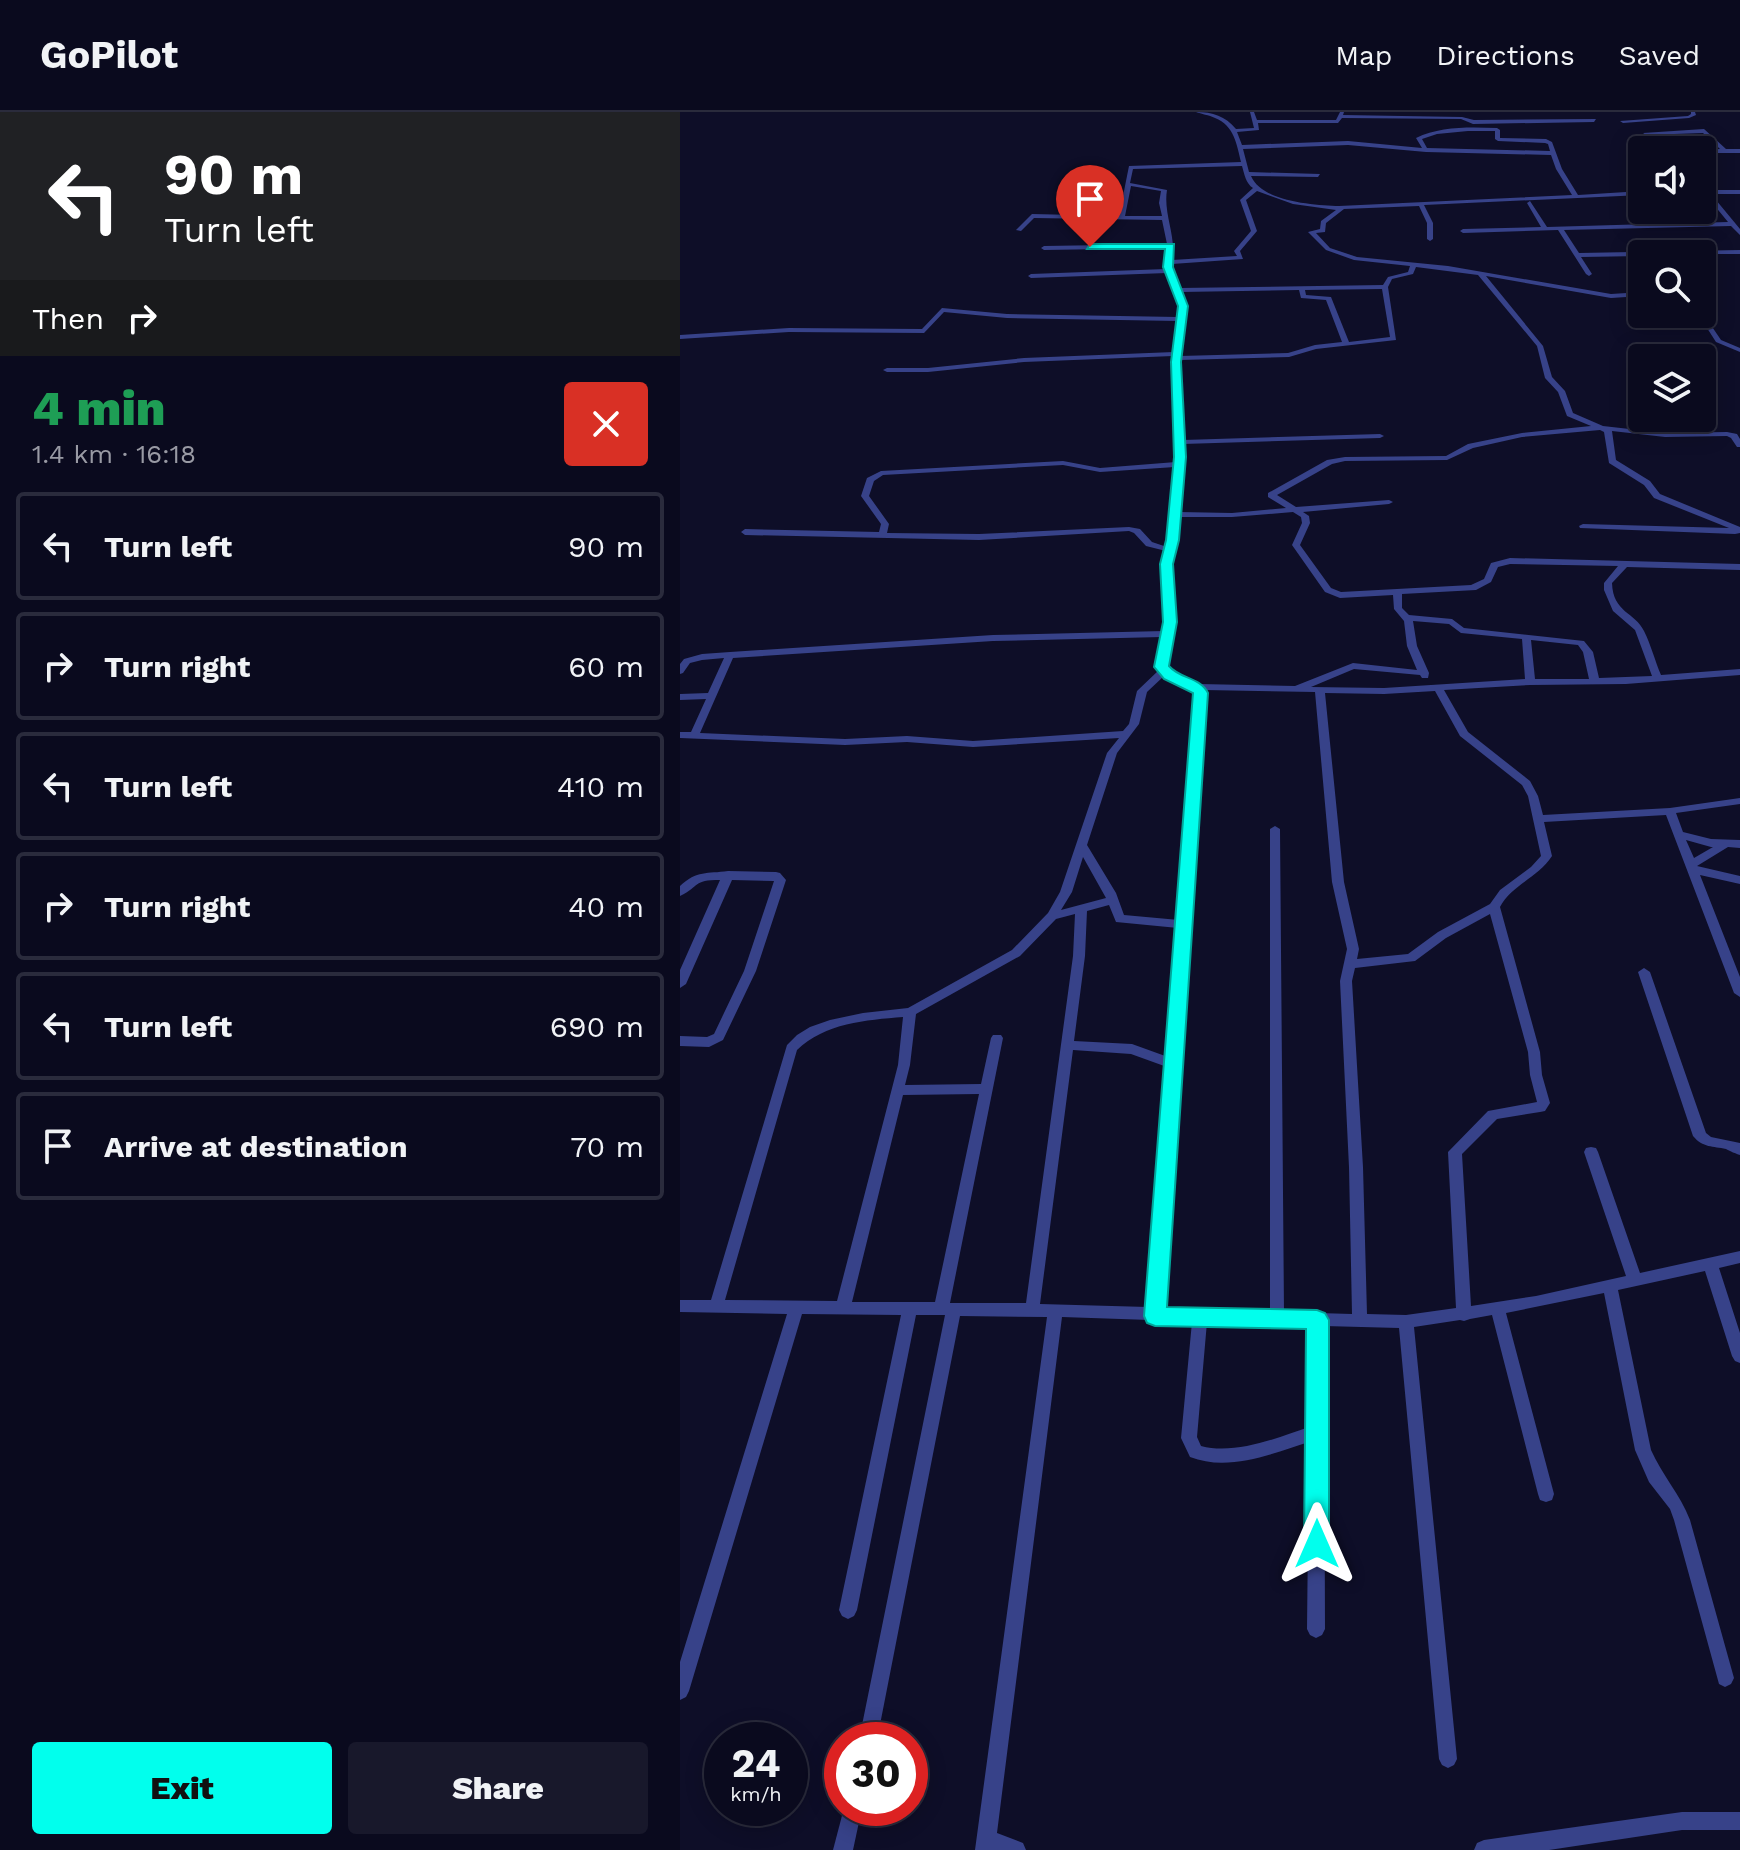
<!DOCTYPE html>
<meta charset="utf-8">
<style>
:root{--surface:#0a0a1e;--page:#18182b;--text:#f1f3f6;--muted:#999aa4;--line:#2a2b3c;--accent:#01ffed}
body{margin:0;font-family:"Work Sans",sans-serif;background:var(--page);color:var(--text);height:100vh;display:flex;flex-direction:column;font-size:30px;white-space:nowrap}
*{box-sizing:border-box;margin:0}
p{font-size:26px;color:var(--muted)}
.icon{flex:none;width:44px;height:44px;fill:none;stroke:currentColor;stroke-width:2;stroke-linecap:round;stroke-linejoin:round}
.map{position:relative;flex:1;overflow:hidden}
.details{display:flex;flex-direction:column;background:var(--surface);width:680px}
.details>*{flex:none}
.banner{background:#202124;color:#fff;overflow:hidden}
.fabs{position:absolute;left:948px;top:24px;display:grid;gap:16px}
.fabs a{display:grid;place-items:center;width:88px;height:88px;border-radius:8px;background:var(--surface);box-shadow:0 4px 20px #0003,0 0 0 2px var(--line);font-size:40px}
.speed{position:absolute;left:24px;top:1610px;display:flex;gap:16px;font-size:40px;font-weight:700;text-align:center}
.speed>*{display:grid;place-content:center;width:104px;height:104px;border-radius:50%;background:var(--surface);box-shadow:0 4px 20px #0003,0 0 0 2px var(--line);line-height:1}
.speed small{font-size:20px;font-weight:400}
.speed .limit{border:12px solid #d22;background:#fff;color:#111}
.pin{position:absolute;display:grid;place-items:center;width:68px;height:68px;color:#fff;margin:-82px -34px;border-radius:50% 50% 50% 0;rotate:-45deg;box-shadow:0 0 8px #0007}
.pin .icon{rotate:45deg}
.me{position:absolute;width:88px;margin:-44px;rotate:0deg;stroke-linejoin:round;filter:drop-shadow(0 0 6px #0008)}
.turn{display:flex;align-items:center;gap:28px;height:168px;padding:0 32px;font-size:36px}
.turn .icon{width:104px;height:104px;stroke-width:2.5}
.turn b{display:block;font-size:56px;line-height:68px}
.then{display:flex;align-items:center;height:76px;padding:0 32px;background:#0003;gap:16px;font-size:30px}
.round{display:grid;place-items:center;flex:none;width:84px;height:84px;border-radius:8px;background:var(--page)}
.overview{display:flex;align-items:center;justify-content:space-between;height:136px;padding:0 32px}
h1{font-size:48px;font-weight:800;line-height:60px;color:#1e9e55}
.button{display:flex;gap:16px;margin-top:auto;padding:16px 32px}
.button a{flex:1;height:92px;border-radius:8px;background:var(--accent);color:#111;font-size:32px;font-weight:800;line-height:92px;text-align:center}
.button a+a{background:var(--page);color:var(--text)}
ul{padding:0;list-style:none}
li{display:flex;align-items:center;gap:24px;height:108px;margin:0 16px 12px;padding:0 16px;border:4px solid var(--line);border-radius:8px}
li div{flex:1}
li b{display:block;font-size:30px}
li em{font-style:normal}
header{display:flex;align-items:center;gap:48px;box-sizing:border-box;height:112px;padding:0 40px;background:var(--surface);border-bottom:2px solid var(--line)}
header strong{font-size:38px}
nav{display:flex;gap:44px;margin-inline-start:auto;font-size:28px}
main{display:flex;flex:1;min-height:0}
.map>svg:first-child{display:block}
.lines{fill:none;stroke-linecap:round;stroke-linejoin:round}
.minor{fill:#374289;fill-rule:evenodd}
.route{fill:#01ffed;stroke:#01a69a;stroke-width:2}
</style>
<header>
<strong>GoPilot</strong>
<nav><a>Map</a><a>Directions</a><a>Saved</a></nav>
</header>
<main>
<section class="details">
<div class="banner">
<div class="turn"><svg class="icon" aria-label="left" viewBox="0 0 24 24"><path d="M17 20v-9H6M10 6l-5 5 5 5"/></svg><div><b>90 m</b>Turn left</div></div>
<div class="then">Then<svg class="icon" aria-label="right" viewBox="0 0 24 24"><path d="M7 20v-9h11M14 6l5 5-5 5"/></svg></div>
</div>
<div class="overview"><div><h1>4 min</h1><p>1.4 km · 16:18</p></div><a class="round" style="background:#d93025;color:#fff"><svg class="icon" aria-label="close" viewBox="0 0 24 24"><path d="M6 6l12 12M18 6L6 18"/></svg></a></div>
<ul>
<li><svg class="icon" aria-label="left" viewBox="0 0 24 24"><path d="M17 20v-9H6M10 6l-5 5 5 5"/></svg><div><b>Turn left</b></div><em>90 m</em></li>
<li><svg class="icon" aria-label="right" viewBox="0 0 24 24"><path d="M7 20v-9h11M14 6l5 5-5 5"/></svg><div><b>Turn right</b></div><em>60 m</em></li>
<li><svg class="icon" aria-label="left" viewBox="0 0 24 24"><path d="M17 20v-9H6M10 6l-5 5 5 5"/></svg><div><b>Turn left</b></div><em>410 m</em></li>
<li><svg class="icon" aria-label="right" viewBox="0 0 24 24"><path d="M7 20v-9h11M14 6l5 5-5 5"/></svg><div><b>Turn right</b></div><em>40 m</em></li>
<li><svg class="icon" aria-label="left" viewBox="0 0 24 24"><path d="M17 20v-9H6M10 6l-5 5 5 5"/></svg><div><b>Turn left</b></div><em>690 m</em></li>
<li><svg class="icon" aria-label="arrive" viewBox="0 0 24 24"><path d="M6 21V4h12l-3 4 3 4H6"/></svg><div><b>Arrive at destination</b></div><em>70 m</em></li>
</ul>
<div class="button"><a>Exit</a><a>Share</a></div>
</section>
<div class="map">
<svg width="1060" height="1738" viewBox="0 0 1060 1738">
<rect width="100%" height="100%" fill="#0e0e28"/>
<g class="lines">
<!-- minor -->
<g class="minor">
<path d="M 516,0 C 533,0 545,4 556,17 L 574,16 L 570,0 L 574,0 L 577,8 L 656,8 L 660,0 L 664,0 L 663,3 L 782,5 L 794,8 L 916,7 L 914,10 L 793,12 L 781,7 L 662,6 L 658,11 L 578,11 L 579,18 L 557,20 L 562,33 L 668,29 L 742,36 L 736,26 C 760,14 790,15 817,16 L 820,18 L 820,26 L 866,27 L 872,30 L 882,57 L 898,83 L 962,79 L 962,83 L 744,93 L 753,111 L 753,127 L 750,129 L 747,127 L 747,111 L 739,94 L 664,97 L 646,111 L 645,120 L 636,121 L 650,136 L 677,145 L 768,154 L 931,182 L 962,180 L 962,184 L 931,186 L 806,164 L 863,234 L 872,265 L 885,279 L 893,301 L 923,314 L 985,321 L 1047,320 L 1057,322 L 1060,327 L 1060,335 L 1057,335 L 1051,326 L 1047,324 L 985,325 L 932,319 L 936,348 L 970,369 L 980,382 L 1060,415 L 1060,421 L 1055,422 L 900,416 L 899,414 L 903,412 L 1049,416 L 974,386 L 964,373 L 929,351 L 924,320 L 920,318 L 842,325 L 793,336 L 767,348 L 665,349 L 652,352 L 597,383 L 616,395 L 709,388 L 713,390 L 709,392 L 623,400 L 629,404 L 630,411 L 620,433 L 651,476 L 661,480 L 791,473 L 804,467 L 811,451 L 830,446 L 1060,452 L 1060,458 L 947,455 L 932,471 C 933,501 955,500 964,519 C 971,533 975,549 981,563 L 1060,557 L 1060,563 L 946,572 L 850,573 L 764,578 L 788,620 L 850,669 L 858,684 L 863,703 L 990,696 L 1060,686 L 1060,692 L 996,701 L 1003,720 L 1031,727 L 1060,728 L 1060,736 L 1048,735 L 1017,754 L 1060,764 L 1060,772 L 1020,763 L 1060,865 L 1060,885 L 1054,881 L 986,703 L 864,710 L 872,744 C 858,766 831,773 820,795 L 860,940 L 862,963 L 870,991 L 865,999 L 860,1000 L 817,1007 L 782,1042 L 791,1194 L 856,1184 L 946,1164 L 904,1040 L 906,1036 L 911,1035 L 916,1036 L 918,1040 L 960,1161 L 1060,1139 L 1060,1151 L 1039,1156 L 1060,1221 L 1060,1251 L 1055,1249 L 1052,1244 L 1025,1159 L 938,1178 L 971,1338 C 982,1363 1000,1382 1010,1408 L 1054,1566 L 1051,1572 L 1045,1575 L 1039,1572 L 994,1408 L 990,1397 L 969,1370 L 955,1338 L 924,1181 L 826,1201 L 874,1382 L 872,1388 L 866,1390 L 860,1388 L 858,1382 L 812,1203 L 790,1207 L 784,1209 L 780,1208 L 734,1215 L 777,1647 L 774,1653 L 768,1656 L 762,1653 L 759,1647 L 719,1216 L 644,1214 L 645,1517 L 642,1523 L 636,1526 L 630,1523 L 627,1517 L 629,1330 C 592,1342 548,1360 510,1345 L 501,1326 L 512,1210 L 480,1209 L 475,1210 L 470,1208 L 382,1205 L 317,1721 L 343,1731 L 346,1738 L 295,1738 L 367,1205 L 280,1204 L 197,1628 L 179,1628 L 265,1203 L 236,1203 L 177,1498 L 174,1504 L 168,1507 L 162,1504 L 159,1498 L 221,1203 L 122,1202 L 9,1579 L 6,1585 L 0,1588 L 0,1550 L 107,1202 L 0,1200 L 0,1188 L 31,1188 L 107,933 L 117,923 L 130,915 L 150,908 L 183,901 L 228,896 L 332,838 L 368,801 L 380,780 L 427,641 L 439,626 L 293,635 L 227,630 L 165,633 L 0,626 L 0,620 L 11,620 L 26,587 L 0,588 L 0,582 L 28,581 L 44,546 L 22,548 L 10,551 L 3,561 L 0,562 L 0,552 L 4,547 L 22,542 L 50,540 L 313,523 L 484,519 L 485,510 L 483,452 L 486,439 L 466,434 L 454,421 L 449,419 L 299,428 L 65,423 L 61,420 L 65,417 L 199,420 L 201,412 L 181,384 L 187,366 L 201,359 L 383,349 L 420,356 L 496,350 L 493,244 L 344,250 L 248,260 L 207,260 L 203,258 L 207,256 L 248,256 L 344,246 L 494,240 L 498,209 L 327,206 L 264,200 L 244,221 L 109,220 L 0,227 L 0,223 L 109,216 L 242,217 L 262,196 L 327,202 L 498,205 L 500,194 L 487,161 L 351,166 L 348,164 L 351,162 L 486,157 L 487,136 L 364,138 L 361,136 L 364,134 L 487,132 L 482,108 L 354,106 L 341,119 L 336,118 L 352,102 L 439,104 L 449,54 L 561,50 C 557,33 554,13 535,6 C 529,3 521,2 516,0 ZM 788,19 L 815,19 L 815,27 L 818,29 L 865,31 L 868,32 L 870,39 L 747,36 L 742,27 L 757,22 ZM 668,33 L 746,40 L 871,43 L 876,57 L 892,83 L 659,94 C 634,93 582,90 571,64 L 638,65 L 640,62 L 569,60 L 563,37 ZM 562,54 C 564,61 566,72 573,76 L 560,88 L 571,119 L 554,139 L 557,144 L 492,148 C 497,125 483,102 487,78 L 450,71 L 453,57 ZM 451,74 L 481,79 L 479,91 L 482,104 L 445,104 ZM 577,79 L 613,92 L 656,98 L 641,109 L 640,117 L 628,120 L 646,138 L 674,148 L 730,154 L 728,160 L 708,165 L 703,173 L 499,176 L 491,155 L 492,152 L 563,147 L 560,139 L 577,119 L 566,88 ZM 736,155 L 798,163 L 857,234 L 865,266 L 878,280 L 887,304 L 911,314 L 842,321 L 788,332 L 766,344 L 665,345 L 647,348 L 588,381 L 588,385 L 606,396 L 552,401 L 499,400 L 503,332 L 700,326 L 704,324 L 700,322 L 503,328 L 500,248 L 609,245 L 636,237 L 716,228 L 708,175 L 712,167 L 733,162 ZM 702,177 L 710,225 L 669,230 L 651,185 L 626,183 L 625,178 ZM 619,178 L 621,186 L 646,188 L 662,230 L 635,233 L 608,241 L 500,244 L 506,194 L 501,180 ZM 383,353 L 420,360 L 495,355 L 487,435 L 472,430 L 460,417 L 449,415 L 299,422 L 207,421 L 209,412 L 189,384 L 194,369 L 203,363 ZM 613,400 L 621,405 L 622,411 L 612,433 L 645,480 L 660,486 L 713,483 L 714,497 L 724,509 L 727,534 L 737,558 L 673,551 L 615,574 L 519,572 L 492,562 L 486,555 L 495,510 L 491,452 L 497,428 L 499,405 L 552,405 ZM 830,452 L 938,454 L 924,471 L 924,478 L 933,499 L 955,518 L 972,564 L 919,566 L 913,540 L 904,529 L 784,516 L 772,507 L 729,503 L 722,496 L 722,482 L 796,478 L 811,470 L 818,455 ZM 733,509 L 769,512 L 781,521 L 842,527 L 845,567 L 704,576 L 631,575 L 674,557 L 740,563 L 742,566 L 748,566 L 749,561 L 737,534 ZM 482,525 L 476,555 L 479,558 L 457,579 L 449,612 L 443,619 L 293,629 L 227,624 L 165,627 L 20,621 L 53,546 L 313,529 ZM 851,528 L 898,533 L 903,540 L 909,567 L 855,567 ZM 484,564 L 514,577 L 516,581 L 499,808 L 444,803 L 436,781 L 407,733 L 437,641 L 459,612 L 467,580 ZM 524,578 L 635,580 L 652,770 L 667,837 L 660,869 L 669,1055 L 672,1202 L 604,1200 L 600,717 L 595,714 L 590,717 L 590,1199 L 483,1196 L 526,581 ZM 755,579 L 780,624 L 842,673 L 848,684 L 861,744 L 851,755 L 820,778 L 810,792 L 758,820 L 728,842 L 677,847 L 679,837 L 664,770 L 645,581 L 704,582 ZM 1006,728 L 1031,735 L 1033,735 L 1014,746 ZM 403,745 L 426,786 L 381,798 L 392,780 ZM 429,793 L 436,810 L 498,816 L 488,945 L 452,932 L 394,929 L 405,844 L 407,799 ZM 395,802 L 393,844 L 346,1191 L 270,1191 L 323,926 L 321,923 L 313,923 L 311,926 L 301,972 L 225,973 L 230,953 L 236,902 L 340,844 L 376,807 ZM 810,802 L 848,940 L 850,963 L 857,990 L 808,999 L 768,1040 L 776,1196 L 726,1203 L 687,1202 L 683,1055 L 672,869 L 675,856 L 735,849 L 766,826 ZM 223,905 L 218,953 L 157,1189 L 45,1188 L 117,938 C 145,911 186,908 223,905 ZM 393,938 L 451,942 L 487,955 L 468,1195 L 360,1192 ZM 299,982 L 255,1190 L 172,1190 L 223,983 ZM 527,1210 L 630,1213 L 629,1315 C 597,1326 555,1343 521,1334 L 517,1325 Z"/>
<path d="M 1011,0 L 1015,0 L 1016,3 L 1009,6 L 943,11 L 940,9 L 1008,4 L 1011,2 Z"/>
<path d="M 1024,17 L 1046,37 L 1060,37 L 1060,41 L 1029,41 L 1032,48 L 1022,50 L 1022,46 L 1027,46 L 1020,38 L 1040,37 L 1023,21 L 966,23 L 963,21 Z"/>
<path d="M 966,35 L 998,36 L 1001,38 L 964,38 Z"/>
<path d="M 1022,78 L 1060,78 L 1060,82 L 1031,82 L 1060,117 L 1060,123 L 1051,114 L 884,118 L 899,141 L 1060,138 L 1060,142 L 962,142 L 962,144 L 901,145 L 912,162 L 909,164 L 906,162 L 878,118 L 783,121 L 780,119 L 783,117 L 861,115 L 847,91 L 850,89 L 867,115 L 970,112 L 959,98 L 962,96 L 976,112 L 1048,110 L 1025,82 L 1022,82 Z"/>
<path d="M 1022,200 L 1041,228 L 1060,236 L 1060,240 L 1036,230 L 1018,202 L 1022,202 Z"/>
<path d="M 48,759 L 96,760 L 100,761 L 106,768 L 76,859 L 43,928 L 29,935 L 0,934 L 0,924 L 27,925 L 34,922 L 64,859 L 94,769 L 52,768 L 6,872 L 0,876 L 0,858 L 40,768 C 12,768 21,774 0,784 L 0,774 C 17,758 27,762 48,759 Z"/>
<path d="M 964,856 L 970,860 L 1026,1021 L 1031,1025 L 1060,1031 L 1060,1043 C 1059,1043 1047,1038 1046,1037 C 1033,1034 1023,1036 1013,1024 L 958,860 Z"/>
<path d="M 164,1696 L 182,1696 L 173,1738 L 153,1738 Z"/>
<path d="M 1002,1700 L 1060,1700 L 1060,1718 L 1002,1718 L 869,1738 L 794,1738 L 797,1731 L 804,1728 Z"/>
</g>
</g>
<!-- route -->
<path class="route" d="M 410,132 L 494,132 L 493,155 L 508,194 L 501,250 L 506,345 L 499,428 L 493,452 L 497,510 L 489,554 C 500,567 520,565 528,581 L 487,1195 L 637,1198 L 645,1201 L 649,1208 L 649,1432 L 645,1441 L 637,1445 L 628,1441 L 624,1432 L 626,1217 L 475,1214 L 467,1211 L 464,1204 L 513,581 L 484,567 L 474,555 L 483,510 L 480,452 L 486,428 L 494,345 L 491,250 L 498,194 L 483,155 L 485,137 L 407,137 Z"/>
</svg>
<div class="fabs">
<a><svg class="icon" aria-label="sound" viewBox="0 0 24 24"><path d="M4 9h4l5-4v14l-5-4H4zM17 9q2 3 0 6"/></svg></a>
<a><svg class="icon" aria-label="search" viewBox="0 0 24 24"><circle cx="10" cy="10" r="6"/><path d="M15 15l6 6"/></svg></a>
<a><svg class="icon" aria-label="layers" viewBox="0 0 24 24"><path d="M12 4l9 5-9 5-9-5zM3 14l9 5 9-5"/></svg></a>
</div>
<div class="speed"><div>24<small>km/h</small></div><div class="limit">30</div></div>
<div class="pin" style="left:410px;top:135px;background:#d93025"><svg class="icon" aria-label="arrive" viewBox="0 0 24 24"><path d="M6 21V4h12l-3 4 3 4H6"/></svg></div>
<svg class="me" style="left:637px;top:1432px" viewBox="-20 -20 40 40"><path d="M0-17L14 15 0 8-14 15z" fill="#01ffed" stroke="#fff" stroke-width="4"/></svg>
</div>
</main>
